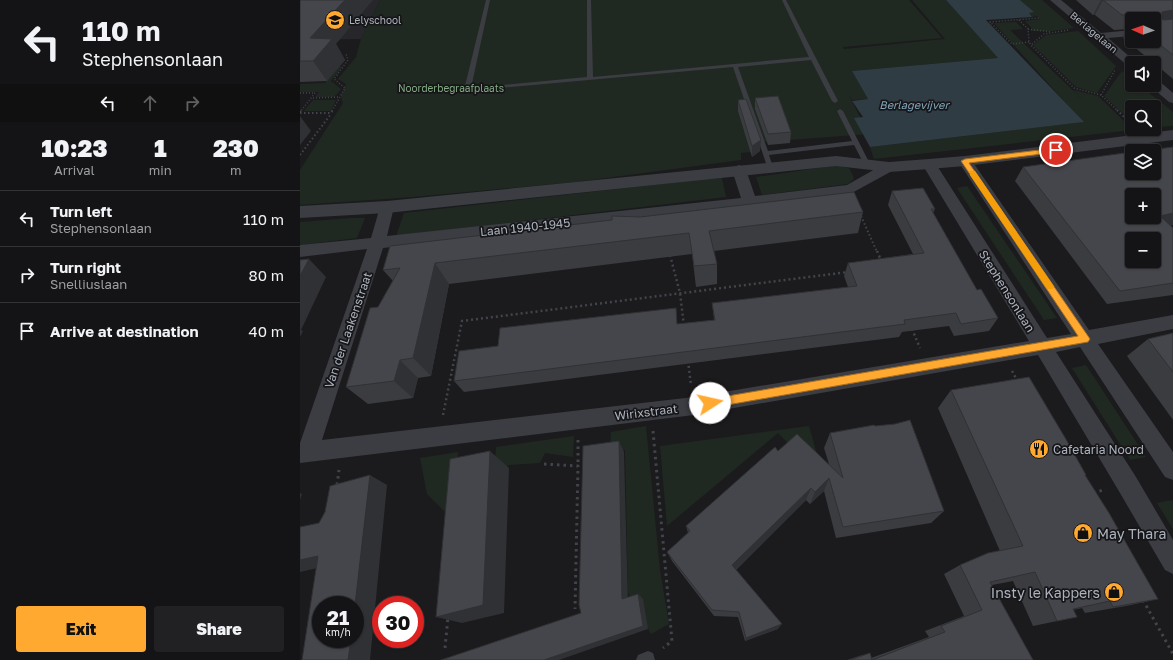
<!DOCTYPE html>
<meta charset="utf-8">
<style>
:root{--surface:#141416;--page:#212123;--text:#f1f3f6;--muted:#9d9ea1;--line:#333335;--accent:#ffa931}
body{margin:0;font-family:"Golos Text",sans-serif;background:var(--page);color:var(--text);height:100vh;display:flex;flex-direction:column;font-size:15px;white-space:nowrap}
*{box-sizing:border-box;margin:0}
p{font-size:13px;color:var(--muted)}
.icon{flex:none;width:22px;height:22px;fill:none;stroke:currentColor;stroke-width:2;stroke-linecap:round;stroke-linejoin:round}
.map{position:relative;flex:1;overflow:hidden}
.drawer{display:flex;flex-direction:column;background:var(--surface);width:300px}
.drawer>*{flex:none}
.banner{background:#141416;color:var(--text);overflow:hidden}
.needle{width:26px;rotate:272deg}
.tools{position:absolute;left:825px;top:12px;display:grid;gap:8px}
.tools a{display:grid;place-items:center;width:36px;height:36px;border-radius:4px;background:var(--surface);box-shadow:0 1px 3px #0004,0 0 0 1px var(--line);font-size:20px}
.speed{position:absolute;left:12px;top:596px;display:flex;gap:8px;font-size:20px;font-weight:700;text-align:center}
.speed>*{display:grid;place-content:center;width:52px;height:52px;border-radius:50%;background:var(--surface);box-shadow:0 1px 3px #0004,0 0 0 1px var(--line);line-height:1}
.speed small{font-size:10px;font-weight:400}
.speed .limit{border:6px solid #d22;background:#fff;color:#111}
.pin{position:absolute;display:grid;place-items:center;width:34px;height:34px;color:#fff;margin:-17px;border:2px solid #fff;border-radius:50%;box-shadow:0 1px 4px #0007}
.me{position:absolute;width:44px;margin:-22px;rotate:80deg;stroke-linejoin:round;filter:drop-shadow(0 0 3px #0008)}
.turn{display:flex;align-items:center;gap:14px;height:84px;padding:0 16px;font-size:18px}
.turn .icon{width:52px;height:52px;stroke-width:2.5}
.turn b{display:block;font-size:28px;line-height:34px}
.lanes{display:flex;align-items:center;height:38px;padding:0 16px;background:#0003;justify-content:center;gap:20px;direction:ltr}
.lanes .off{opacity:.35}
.eta{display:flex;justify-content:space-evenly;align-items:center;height:68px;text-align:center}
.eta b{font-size:24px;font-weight:800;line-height:28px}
.action{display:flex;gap:8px;margin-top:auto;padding:8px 16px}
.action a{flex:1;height:46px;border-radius:4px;background:var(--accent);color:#111;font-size:16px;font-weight:800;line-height:46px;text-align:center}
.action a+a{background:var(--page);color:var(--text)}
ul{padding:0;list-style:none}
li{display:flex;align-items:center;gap:12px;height:56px;padding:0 16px;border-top:1px solid var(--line)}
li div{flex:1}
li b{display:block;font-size:15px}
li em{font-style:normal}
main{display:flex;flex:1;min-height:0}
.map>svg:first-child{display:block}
.built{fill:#27272b}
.green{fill:#202921}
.water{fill:#2f3c43}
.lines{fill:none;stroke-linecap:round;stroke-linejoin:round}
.path-far3{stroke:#41444a;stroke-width:1.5;stroke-dasharray:1 2;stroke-linecap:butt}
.path-far2{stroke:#41444a;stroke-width:2;stroke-dasharray:1.5 2.5;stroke-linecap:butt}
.path-far1{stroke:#41444a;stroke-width:2.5;stroke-dasharray:2 3;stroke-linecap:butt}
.path{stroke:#41444a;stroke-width:3;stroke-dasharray:2.5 4;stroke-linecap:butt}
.service{fill:#3b3d43;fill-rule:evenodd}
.minor{fill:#3b3d43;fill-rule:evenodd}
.tertiary{fill:#3b3d43;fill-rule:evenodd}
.wall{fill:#3b3c40;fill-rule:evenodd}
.shaded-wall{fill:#303134}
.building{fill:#45464b;stroke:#303134;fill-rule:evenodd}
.route{fill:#ffa931;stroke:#a66e20}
.slow{fill:#f59e0b}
.labels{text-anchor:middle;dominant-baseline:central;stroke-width:3.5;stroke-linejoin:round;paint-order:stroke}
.far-poi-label{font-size:10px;fill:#adb3be;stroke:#161619;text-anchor:start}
.far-street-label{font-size:10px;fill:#adb3be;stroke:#161619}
.far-park-label{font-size:10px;fill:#83aa82;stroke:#161619}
.far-water-label{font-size:11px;font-style:italic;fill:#82a5ba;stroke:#161619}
.street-label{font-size:12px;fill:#adb3be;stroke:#161619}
.poi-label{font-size:12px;fill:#adb3be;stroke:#161619;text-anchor:start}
.near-poi-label{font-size:14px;fill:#adb3be;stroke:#161619;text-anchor:start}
</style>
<main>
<section class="drawer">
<div class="banner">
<div class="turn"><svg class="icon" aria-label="left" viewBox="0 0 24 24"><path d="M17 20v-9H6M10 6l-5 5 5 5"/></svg><div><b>110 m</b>Stephensonlaan</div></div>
<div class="lanes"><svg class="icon" aria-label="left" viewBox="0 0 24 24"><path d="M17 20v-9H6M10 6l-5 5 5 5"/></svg><svg class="icon off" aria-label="ahead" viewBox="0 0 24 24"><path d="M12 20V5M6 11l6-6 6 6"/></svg><svg class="icon off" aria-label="right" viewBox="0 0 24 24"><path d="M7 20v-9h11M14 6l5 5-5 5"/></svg></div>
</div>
<div class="eta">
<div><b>10:23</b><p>Arrival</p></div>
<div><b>1</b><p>min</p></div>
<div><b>230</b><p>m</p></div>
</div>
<ul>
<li><svg class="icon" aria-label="left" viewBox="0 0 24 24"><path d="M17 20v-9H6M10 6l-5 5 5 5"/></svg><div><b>Turn left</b><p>Stephensonlaan</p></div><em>110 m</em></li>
<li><svg class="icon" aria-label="right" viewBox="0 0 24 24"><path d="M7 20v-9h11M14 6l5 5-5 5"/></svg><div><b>Turn right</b><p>Snelliuslaan</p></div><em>80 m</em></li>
<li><svg class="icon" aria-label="arrive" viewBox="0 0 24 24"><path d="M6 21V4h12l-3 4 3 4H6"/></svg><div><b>Arrive at destination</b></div><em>40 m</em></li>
</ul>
<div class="action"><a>Exit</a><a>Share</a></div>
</section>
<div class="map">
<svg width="873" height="660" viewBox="0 0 873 660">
<rect width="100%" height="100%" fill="#1b1b1d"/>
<!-- built -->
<path class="built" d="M 0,0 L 80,0 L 61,39 L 0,40 Z"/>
<!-- green -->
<g class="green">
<path d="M 80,0 L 609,0 L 642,38 L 543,47 L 544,49 L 645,39 L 612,0 L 646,0 L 698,58 L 552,71 L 568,99 L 552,100 L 548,94 L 569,134 L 448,143 L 451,152 L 441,153 L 441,160 L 276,182 L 113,197 L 0,205 L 0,170 L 43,103 L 41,97 L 46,84 L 38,79 L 56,57 L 61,39 Z"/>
<path d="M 720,0 L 742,0 L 774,28 L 752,31 L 731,31 L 732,28 L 725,21 L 740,19 L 737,16 L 732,17 L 728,13 L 733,12 Z"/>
<path d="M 716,22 L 723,29 L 710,30 L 789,106 L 773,90 L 798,96 L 833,130 L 574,159 L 570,147 L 783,122 L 694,23 Z"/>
<path d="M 778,31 L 816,66 L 797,93 L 776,87 L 733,45 L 746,35 Z"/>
<path d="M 43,66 L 31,81 L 41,89 L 34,97 L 15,97 L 19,92 L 0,92 L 0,84 L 25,83 L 39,67 Z"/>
<path d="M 822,71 L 832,79 L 832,85 L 839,85 L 873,112 L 873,126 L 854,127 L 854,107 L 832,107 L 832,122 L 804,96 Z"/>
<path d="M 13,100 L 36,100 L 31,111 L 4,111 Z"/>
<path d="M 539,165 L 550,169 L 554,179 L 548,184 L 462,195 L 456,177 Z"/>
<path d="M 422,178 L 426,197 L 96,236 L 104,213 L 406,179 Z"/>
<path d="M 667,186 L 757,318 L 744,320 L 657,188 Z"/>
<path d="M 51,218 L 65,218 L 57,238 L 0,245 L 0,222 Z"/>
<path d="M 786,365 L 846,457 L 830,460 L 772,368 Z"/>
<path d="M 346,426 L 360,570 L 369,624 L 351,634 L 328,593 L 325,450 L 310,452 L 311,432 Z"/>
<path d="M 509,426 L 524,479 L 478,433 L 367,526 L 360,446 Z"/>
<path d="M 274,436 L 273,457 L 245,453 L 240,463 L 210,465 L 166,476 L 195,464 L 196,447 Z"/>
<path d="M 158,452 L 153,520 L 127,494 L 120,458 Z"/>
<path d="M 872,500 L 873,502 L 873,529 L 857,503 Z"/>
</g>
<!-- water -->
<path class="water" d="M 646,0 L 720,0 L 734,12 L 729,13 L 732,17 L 686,20 L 784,122 L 570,147 L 554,118 L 563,117 L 552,101 L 568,99 L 552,71 L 698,58 Z"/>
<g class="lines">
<!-- path-far3 -->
<g class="path-far3">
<path d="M 719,20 L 728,29 L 729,42 L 731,45"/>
<path d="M 728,29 L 751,32"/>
<path d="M 768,30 L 744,34 L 731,45 L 774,88 L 801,95 L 818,111"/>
<path d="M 729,42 L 712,44 L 690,22 L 739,18"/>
<path d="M 0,93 L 15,93 L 1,111"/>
<path d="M 801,95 L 815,70"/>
<path d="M 13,98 L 39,97"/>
<path d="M 32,111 L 45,88 L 34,79 L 48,60 L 46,54"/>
</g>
<!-- path-far2 -->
<g class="path-far2">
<path d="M 817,110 L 830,123"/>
<path d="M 0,112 L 2,110"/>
<path d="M 0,113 L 31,113 L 33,110"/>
<path d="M 0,155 L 31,114"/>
<path d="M 561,216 L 577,252"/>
</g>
<!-- path-far1 -->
<g class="path-far1">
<path d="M 577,251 L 581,260"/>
<path d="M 370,255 L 380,293 L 384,326"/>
<path d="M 612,329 L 620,348"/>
<path d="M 388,361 L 391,385"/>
<path d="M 712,371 L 718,382"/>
<path d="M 143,415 L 162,321 L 548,272"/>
</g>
<!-- path -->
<g class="path">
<path d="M 353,431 L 372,641 L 363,648"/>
<path d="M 278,440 L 278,466"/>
<path d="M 244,464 L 278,466 L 275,609"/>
<path d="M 37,485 L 39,470"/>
<path d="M 793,492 L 806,490"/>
<path d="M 843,600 L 873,654"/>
<path d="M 145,648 L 148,617"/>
</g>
<!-- service -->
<g class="service">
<path d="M 186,0 L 190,0 L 171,88 L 287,77 L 287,0 L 291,0 L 293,77 L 509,57 L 482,0 L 486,0 L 538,101 L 535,103 L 532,101 L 511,60 L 438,67 L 468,151 L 552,141 L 537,111 L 540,109 L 543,111 L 570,164 L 567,166 L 565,166 L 554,145 L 469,155 L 473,167 L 472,169 L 468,169 L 433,67 L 165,91 L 164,90 Z"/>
<path d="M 348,651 L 353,653 L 355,660 L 336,660 L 338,655 Z"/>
</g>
<!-- minor -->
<g class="minor">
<path d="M 750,0 L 761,0 L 801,33 L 832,30 L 832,36 L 808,38 L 837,63 L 832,63 L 832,67 L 828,66 Z"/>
<path d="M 854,79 L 858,80 L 873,93 L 873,103 L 869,102 L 850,86 L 854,85 Z"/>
<path d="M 665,157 L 670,158 L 789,330 L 873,315 L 873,329 L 798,344 L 873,452 L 873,480 L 865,477 L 780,347 L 756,352 L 836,477 L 873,540 L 873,574 L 865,570 L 820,493 L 738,355 L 394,415 L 0,463 L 0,443 L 67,249 L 0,257 L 0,245 L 71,238 L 80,207 L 82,203 L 87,202 L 92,203 L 94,207 L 87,236 L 441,198 L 432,170 L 434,167 L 439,165 L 444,167 L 446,170 L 455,196 L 547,185 L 584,164 L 589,163 L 594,164 L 596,167 L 594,170 L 550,194 L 450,207 L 83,248 L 22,440 L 394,397 L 729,341 L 622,164 L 624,161 L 629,160 L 634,161 L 747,338 L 771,334 L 658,161 L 660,158 Z"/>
</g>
<!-- tertiary -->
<path class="tertiary" d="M 873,130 L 873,140 L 665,166 L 629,169 L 589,172 L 536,166 L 87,213 L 0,218 L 0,206 L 87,201 L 536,156 L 589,162 L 629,159 L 665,156 Z"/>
</g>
<!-- wall -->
<g class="wall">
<path d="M 0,0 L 36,44 L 45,60 L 27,81 L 0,82 Z"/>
<path d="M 776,0 L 873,0 L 873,79 L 854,63 L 823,38 L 829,29 L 814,30 L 795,15 L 793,15 ZM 832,19 L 854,19 L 854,41 L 832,41 Z"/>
<path d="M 455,98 L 491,132 L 490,143 L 468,145 L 455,109 Z"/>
<path d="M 438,100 L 460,151 L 452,157 L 438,111 Z"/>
<path d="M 873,147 L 873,225 L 870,226 L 873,228 L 873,295 L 807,304 L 715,181 L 723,167 Z"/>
<path d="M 592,191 L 635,209 L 633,213 L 677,290 L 698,318 L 689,331 L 654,336 L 649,326 L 602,332 L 599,337 L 164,392 L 154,381 L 378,324 L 414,320 L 412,303 L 548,287 L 544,276 L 548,263 L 613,254 L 588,205 Z"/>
<path d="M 563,212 L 558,233 L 414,251 L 417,264 L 417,284 L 396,287 L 392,254 L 149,284 L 131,376 L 118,378 L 113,398 L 68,404 L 46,387 L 93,281 L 83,270 L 340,217 Z"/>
<path d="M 873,333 L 873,420 L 827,356 L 848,339 Z"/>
<path d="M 651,390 L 786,475 L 785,476 L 858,599 L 826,606 L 785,613 L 782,608 L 773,610 L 777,617 L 733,626 L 713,581 L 692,585 L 733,660 L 547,660 L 559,656 L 570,653 L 571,658 L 629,637 L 625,631 L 664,616 L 644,574 L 660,565 L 700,551 L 638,408 Z"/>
<path d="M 575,426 L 644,511 L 631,523 L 536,538 L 524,491 L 510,504 L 506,500 L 436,570 L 478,629 L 445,641 L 438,617 L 414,616 L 372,561 L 367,552 L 388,533 L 386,526 L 478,451 L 529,464 L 524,448 L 530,433 Z"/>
</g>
<!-- shaded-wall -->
<g class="shaded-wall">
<path d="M 45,0 L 73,0 L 36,44 L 45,60 L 27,81 L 13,61 L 10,38 Z"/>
<path d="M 801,0 L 803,0 L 795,15 L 793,15 Z"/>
<path d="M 873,10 L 873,25 L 854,27 L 862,12 Z"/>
<path d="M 0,116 L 11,131 L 0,145 Z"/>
<path d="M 461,140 L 460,151 L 452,157 L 452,146 Z"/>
<path d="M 873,213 L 873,225 L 847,230 L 860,216 Z"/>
<path d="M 9,259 L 26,277 L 1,330 L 3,331 L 0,337 L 0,276 Z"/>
<path d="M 135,263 L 149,284 L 131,376 L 113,358 Z"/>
<path d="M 100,360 L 118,378 L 113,398 L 94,381 Z"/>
<path d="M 319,441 L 324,452 L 328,604 L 322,599 Z"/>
<path d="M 190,451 L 209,468 L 204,613 L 162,623 L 136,617 Z"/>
<path d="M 70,475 L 87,485 L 70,660 L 48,660 L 51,639 L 55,639 L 55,605 Z"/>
<path d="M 529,478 L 524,491 L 510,504 L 515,492 Z"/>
<path d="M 511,488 L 506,500 L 432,573 L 432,565 Z"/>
<path d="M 0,493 L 2,494 L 0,500 Z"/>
<path d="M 18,556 L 39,563 L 0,572 L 0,560 Z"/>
<path d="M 338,594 L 343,599 L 348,629 L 259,660 L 244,660 Z"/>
<path d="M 482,624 L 478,629 L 445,641 L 446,638 Z"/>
</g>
<!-- building -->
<g class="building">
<path d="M 0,0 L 45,0 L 10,38 L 32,39 L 13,61 L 0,61 Z"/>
<path d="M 803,0 L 873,0 L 873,10 L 862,12 L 862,19 L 864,20 L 873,19 L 873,55 L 854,40 L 854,19 L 842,19 L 842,14 L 822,15 Z"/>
<path d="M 478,96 L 491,132 L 468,134 L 455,98 Z"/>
<path d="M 446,99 L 461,140 L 452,146 L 438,100 Z"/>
<path d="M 873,147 L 873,213 L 860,216 L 873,228 L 873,283 L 820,291 L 723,167 L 832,152 L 832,173 L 854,173 L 854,151 L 843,151 ZM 832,195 L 854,195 L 854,217 L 832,217 ZM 832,239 L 854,239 L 854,261 L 832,261 Z"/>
<path d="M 623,188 L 635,209 L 631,209 L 677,290 L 681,289 L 698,318 L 661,324 L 656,313 L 604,320 L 605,324 L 154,381 L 159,351 L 198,346 L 200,328 L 376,308 L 377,324 L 415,320 L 412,303 L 557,286 L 548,263 L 624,253 L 592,191 Z"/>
<path d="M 554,192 L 563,212 L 409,231 L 417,264 L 394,266 L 389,233 L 135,263 L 113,358 L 100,360 L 94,381 L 46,387 L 70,308 L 78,307 L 100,268 L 83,270 L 90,246 L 312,220 L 312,216 L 340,217 Z"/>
<path d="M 9,259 L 0,276 L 0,260 Z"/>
<path d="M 873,333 L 873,372 L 848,339 Z"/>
<path d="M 729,377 L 767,441 L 786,475 L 785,475 L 809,513 L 858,599 L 813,607 L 810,601 L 773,609 L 777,617 L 757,621 L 735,572 L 690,582 L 733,660 L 550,660 L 570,653 L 572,660 L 645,632 L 641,626 L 682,610 L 660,565 L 688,553 L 723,546 L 651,390 Z"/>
<path d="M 610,420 L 644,511 L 543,527 L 529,478 L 515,492 L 511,488 L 432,565 L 482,624 L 446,638 L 439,612 L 412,610 L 367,552 L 390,531 L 386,526 L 475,447 L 478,451 L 497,434 L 543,478 L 530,433 L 574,425 L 575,426 L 595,424 Z"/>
<path d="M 319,441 L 322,599 L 338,594 L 343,626 L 244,660 L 141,660 L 281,613 L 279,605 L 283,446 Z"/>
<path d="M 190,451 L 183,605 L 136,617 L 150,459 Z"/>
<path d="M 70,475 L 55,605 L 21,605 L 21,639 L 51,639 L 48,660 L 2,660 L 18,556 L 0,560 L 0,527 L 19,523 L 25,512 L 30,486 Z"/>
</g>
<!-- route -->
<path class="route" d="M 756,148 L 758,149 L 758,152 L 669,163 L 788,336 L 790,339 L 788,342 L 410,408 L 406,406 L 405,403 L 406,400 L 410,399 L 778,336 L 661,161 L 665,159 Z"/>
<!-- slow -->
<path class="slow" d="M 670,171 L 675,171 L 753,285 L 754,287 L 753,289 L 747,289 L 670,175 Z"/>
<!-- icons -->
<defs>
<symbol id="school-disc" viewBox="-11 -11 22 22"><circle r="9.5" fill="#ffa931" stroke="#161619"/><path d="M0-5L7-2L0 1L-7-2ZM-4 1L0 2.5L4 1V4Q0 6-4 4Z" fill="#111"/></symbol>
<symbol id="restaurant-disc" viewBox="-11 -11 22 22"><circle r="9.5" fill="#ffa931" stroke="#161619"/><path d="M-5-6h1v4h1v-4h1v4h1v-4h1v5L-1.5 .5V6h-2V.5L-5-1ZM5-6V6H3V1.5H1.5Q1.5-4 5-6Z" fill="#111"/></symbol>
<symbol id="shop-disc" viewBox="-11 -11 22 22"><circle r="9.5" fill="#ffa931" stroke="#161619"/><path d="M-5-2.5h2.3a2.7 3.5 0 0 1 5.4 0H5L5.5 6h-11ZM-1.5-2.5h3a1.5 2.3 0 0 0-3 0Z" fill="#111"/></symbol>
</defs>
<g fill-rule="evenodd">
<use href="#school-disc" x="24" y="9" width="22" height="22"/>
<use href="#restaurant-disc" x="728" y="438" width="22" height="22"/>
<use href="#shop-disc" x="772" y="522" width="22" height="22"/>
<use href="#shop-disc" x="803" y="581" width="22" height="22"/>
</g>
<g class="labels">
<!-- far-poi labels -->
<g class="far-poi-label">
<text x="49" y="20">Lelyschool</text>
</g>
<!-- far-street labels -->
<g class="far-street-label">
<text transform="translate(794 32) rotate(40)">Berlagelaan</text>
</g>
<!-- far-park labels -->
<g class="far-park-label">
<text x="151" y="88">Noorderbegraafplaats</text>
</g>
<!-- far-water labels -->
<g class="far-water-label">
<text x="614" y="104">Berlagevijver</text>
</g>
<!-- street labels -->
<g class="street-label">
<text transform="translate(225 227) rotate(-6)">Laan 1940-1945</text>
<text transform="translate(707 291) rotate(58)">Stephensonlaan</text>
<text transform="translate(48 330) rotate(-71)">Van der Laakenstraat</text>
<text transform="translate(346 412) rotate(-7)">Wirixstraat</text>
</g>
<!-- poi labels -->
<g class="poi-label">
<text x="753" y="449">Cafetaria Noord</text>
</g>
<!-- near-poi labels -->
<g class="near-poi-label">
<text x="797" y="533">May Thara</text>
<text x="800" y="592" text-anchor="end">Insty le Kappers</text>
</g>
</g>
</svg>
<div class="tools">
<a><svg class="needle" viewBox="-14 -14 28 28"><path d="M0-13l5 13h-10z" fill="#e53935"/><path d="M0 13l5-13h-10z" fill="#9d9ea1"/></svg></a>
<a><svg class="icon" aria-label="sound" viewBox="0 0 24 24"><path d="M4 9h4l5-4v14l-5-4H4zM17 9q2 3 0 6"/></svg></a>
<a><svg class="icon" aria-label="search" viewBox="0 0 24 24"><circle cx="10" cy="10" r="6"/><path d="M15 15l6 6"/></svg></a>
<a><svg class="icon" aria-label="layers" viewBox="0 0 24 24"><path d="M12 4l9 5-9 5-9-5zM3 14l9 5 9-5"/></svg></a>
<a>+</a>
<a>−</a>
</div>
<div class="speed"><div>21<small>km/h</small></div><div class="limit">30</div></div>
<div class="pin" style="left:756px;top:150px;background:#d93025"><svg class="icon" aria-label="arrive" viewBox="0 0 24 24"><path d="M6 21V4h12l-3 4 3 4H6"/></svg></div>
<svg class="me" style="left:410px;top:403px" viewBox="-20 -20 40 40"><circle r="19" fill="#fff"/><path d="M0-13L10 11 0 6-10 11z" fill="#ffa931"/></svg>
</div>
</main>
